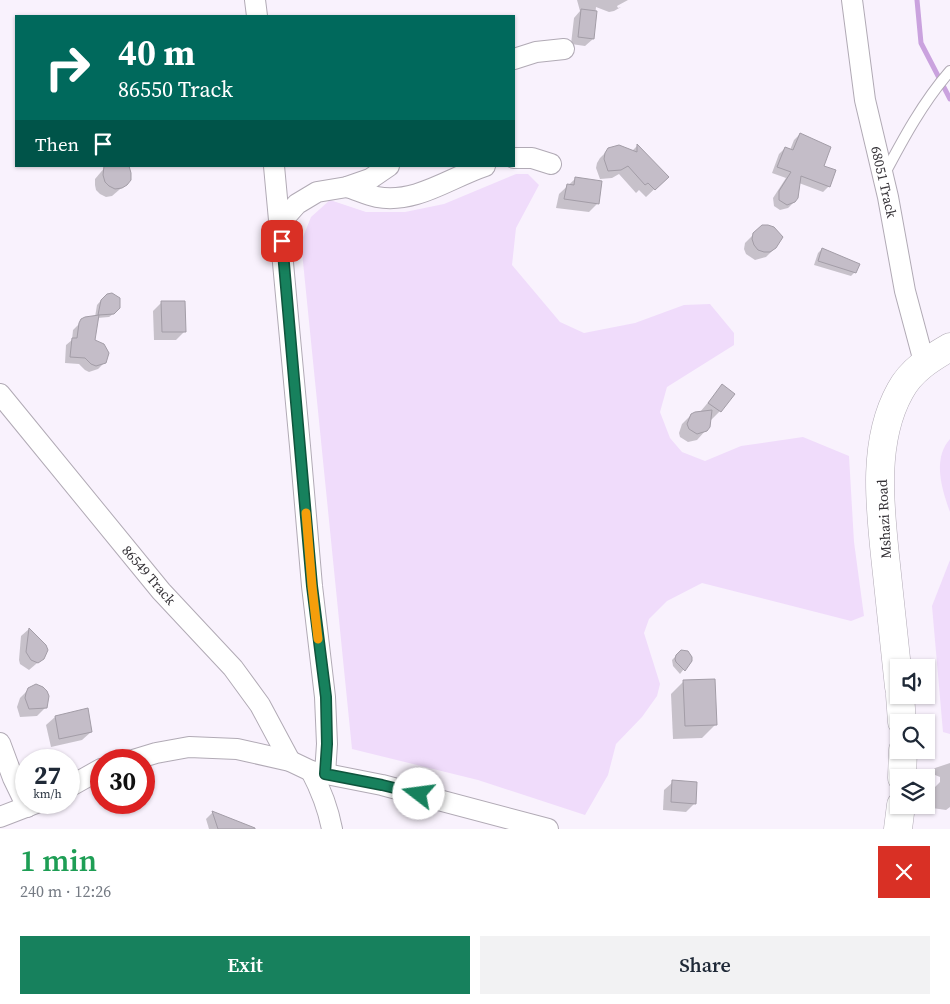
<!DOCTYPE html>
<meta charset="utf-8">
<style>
:root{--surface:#fff;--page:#f2f2f3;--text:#1f2937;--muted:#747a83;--accent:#17815d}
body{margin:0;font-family:"Source Serif 4",serif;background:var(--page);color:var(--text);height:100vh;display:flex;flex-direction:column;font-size:19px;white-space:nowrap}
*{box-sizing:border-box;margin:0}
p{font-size:16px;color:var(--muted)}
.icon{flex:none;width:28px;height:28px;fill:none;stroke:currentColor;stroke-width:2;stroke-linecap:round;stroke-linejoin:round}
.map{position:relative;height:829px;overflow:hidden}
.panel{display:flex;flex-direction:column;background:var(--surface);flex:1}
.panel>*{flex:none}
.guide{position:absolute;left:15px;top:15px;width:500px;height:152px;border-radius:0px;box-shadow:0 1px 4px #0004;background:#00695c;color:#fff;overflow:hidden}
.buttons{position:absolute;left:890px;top:659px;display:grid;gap:10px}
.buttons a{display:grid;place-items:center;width:45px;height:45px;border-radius:0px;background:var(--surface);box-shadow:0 1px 4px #0004;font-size:25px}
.speed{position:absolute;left:15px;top:749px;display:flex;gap:10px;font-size:25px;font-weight:700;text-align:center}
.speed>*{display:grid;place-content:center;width:65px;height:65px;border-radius:50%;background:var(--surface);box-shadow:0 1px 4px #0004;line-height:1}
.speed small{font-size:12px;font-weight:400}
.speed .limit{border:8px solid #d22;background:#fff;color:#111}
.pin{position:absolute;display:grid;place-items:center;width:42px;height:42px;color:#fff;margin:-21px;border-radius:10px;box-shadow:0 2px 8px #0006}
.me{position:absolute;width:55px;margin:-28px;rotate:285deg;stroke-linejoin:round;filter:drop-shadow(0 0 4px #0008)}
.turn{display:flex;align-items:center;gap:18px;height:105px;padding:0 20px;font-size:22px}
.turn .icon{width:65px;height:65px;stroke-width:2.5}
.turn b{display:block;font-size:35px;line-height:42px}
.then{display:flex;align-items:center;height:48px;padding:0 20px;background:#0003;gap:10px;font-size:19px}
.round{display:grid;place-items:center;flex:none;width:52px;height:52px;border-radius:0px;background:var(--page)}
.summary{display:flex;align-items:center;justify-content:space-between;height:85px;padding:0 20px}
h1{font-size:30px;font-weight:600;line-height:38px;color:#1e9e55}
.action{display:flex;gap:10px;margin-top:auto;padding:10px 20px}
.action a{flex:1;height:58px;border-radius:0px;background:var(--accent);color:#fff;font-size:20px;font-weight:600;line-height:58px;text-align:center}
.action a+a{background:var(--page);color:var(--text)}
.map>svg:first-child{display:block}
.green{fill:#f0dcfb}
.shadow{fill:#0003}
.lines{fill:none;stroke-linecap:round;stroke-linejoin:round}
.stream{stroke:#caa2de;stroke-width:5}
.building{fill:#c4bdc8;stroke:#a39da7}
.lane-casing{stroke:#b1aab5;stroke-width:12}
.street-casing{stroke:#b1aab5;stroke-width:22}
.secondary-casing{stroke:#b1aab5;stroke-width:29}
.lane{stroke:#fff;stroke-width:10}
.street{stroke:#fff;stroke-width:20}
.secondary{stroke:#fff;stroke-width:28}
.route-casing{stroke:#0f543c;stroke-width:12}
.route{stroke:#17815d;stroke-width:9}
.slow{stroke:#f59e0b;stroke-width:9}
.labels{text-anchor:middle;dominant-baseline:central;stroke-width:5;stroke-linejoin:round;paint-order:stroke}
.street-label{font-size:14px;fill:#353237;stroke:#fff}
</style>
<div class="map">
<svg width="950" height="829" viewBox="0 0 950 829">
<rect width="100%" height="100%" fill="#f9f2fd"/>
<!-- green -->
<g class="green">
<path d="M 516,174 L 528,174 L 539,185 L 516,228 L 512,265 L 560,322 L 584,333 L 635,323 L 684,305 L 710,304 L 734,333 L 734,345 L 667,387 L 660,412 L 670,438 L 682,452 L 705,461 L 741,446 L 803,437 L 849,456 L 854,542 L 864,616 L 851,621 L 702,583 L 667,601 L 649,619 L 644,633 L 660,684 L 657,696 L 642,717 L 616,744 L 608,775 L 585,815 L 478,780 L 352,749 L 301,242 L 311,217 L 330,200 L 366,212 L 405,212 L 444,204 Z"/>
<path d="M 950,439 L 950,512 C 942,490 932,459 950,439 Z"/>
<path d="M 950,560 L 950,734 L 943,732 L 932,606 Z"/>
</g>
<!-- shadow -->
<g class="shadow">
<path d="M 577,0 L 628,0 L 617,6 L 618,8 L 621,7 L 614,11 L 609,12 L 596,7 L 593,39 L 585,46 L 571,44 L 574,18 L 580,11 Z"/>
<path d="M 800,134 L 822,166 L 829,186 L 823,192 L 799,183 L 794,202 L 788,208 L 780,210 L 774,206 L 773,198 L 786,178 L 772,173 L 779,154 L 785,148 L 790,150 L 794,140 Z"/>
<path d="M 637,146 L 667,177 L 646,197 L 639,190 L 636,193 L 619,174 L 612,178 L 600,179 L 596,168 L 597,163 L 600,158 L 609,149 L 632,151 Z"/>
<path d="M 106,166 L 126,184 L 112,196 L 106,197 L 100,194 L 96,190 L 95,185 L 95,179 Z"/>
<path d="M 576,178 L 601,182 L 597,204 L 589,212 L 556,208 L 559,194 Z"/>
<path d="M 762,226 L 775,248 L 766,257 L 755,260 L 746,254 L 744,249 L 745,243 Z"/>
<path d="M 822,249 L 855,272 L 851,276 L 814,265 L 818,253 Z"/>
<path d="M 104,297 L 117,311 L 109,317 L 97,318 L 93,341 L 105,362 L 98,369 L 89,372 L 85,370 L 79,364 L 65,363 L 66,345 L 72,340 L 73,330 L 85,318 L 95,317 L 97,305 Z"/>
<path d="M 162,302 L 185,331 L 176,340 L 154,340 L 153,311 Z"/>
<path d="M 722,386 L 733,394 L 720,411 L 711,420 L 710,419 L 706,430 L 697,440 L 688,442 L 680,437 L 679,433 L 682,424 L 691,415 L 700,412 Z"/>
<path d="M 29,629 L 45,646 L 43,658 L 29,670 L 20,664 L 19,660 L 21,636 Z"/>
<path d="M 679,653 L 690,661 L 680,674 L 673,666 L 672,660 Z"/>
<path d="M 684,681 L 715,725 L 702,738 L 673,739 L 671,694 Z"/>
<path d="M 29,689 L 46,707 L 37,716 L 20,717 L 17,707 L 20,698 Z"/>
<path d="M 55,717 L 91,732 L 82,740 L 51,747 L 46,725 Z"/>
<path d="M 950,763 L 950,807 L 946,810 L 932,808 L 935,787 L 940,782 L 940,777 L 930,773 L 935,768 Z"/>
<path d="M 673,782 L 695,803 L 686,812 L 663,810 L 664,790 Z"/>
<path d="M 212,813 L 228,819 L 230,829 L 209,829 L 206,819 Z"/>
</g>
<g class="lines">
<!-- stream -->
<path class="stream" d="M 917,0 L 921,43 L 950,99"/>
</g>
<!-- building -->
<g class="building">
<path d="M 581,9 L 597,11 L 594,39 L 578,37 Z"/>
<path d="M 800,133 L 831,147 L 824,166 L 836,170 L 830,187 L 801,176 L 798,198 L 795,202 L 787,205 L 779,200 L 779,191 L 791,172 L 777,167 L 785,147 L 793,150 Z"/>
<path d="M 637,144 L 669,177 L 655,190 L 648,183 L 645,185 L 628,166 L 621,170 L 608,171 L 604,159 L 605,153 L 608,148 L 619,145 L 637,152 Z"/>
<path d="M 104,166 L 129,166 L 131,173 L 131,180 L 127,185 L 122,188 L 115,189 L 109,186 L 105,182 L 103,175 Z"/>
<path d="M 575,177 L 602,181 L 599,204 L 564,199 L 567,184 L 574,185 Z"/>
<path d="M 762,225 L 768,225 L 774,227 L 783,237 L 776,248 L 770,252 L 764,252 L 758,250 L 754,245 L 752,239 L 753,233 Z"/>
<path d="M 822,248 L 860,264 L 856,273 L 818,261 Z"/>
<path d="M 112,293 L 120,298 L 120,308 L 114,314 L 98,315 L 101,300 L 107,294 Z"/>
<path d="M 161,301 L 185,301 L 186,332 L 162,332 Z"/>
<path d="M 99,315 L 95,340 L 104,344 L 109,353 L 106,363 L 96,366 L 91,364 L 85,358 L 70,357 L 72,338 L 77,338 L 79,323 L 81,319 L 85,317 Z"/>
<path d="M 722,384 L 735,394 L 721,412 L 708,403 Z"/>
<path d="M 712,410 L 710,427 L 707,431 L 697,434 L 689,429 L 687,424 L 691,414 L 695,412 Z"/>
<path d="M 29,628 L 46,645 L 48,650 L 44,659 L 38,663 L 31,660 L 26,652 Z"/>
<path d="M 681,650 L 688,651 L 692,657 L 692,661 L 685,671 L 676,662 L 675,659 L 676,655 Z"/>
<path d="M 715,679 L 717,725 L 685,726 L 683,680 Z"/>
<path d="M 36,684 L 43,687 L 47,691 L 49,696 L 47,708 L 29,709 L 25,698 L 26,693 L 28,688 Z"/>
<path d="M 88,708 L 92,732 L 59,739 L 55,716 Z"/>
<path d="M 672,780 L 697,782 L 696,804 L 671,802 Z"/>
<path d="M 212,811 L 255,828 L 255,829 L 218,829 Z"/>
</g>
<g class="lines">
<defs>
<path id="lane" d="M 884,175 C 903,139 923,102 950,71"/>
<g id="street">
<path d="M 255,0 L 257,16"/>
<path d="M 852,0 L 865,100 L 888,197 L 905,291 L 924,362"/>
<path d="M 514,59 L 536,52 L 564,49"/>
<path d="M 514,158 L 532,158 L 551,164"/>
<path d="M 274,166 L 300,446 L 312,586 L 325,697 L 327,744 L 325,774"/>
<path d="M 347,187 C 357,190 367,195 377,197 C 416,204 449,178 485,166"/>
<path d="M 280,223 L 297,204 L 317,192 L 347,187 L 370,179 L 389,166"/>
<path d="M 0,394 L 161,591 L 233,668 L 260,705 L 290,761"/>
<path d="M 0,743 L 13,778 L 27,807"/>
<path d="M 133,760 L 156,753 L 189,747 L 237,749 L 290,761 L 311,771 L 382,785 L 548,829"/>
<path d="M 311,771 C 321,790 328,808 332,829"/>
<path d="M 69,787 L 101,769"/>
<path d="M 0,817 L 39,802"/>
</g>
<g id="secondary">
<path d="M 899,687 C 895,649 891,612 887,574 C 881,516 870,445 900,391 C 911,370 931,358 950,347"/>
<path d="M 900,695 L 902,722"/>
<path d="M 902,778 L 903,750"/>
<path d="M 898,829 L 901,805"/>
</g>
</defs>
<!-- lane casing -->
<use href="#lane" class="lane-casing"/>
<!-- street casing -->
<use href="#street" class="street-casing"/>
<!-- secondary casing -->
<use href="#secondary" class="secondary-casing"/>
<!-- lane -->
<use href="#lane" class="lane"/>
<!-- street -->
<use href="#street" class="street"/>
<!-- secondary -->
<use href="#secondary" class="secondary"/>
</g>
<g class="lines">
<defs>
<path id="route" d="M 282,241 L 312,586 L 326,697 L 327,744 L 325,774 L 382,785 L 419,794"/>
</defs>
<!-- route casing -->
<use href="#route" class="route-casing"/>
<!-- route -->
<use href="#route" class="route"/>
<!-- slow -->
<path class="slow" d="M 306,513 L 312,586 L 318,639"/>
</g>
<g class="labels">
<!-- street labels -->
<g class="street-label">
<text transform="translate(884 182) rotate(77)">68051 Track</text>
<text transform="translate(884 519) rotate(-93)">Mshazi Road</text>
<text transform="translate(149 575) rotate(49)">86549 Track</text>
</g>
</g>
</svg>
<div class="buttons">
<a><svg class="icon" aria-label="sound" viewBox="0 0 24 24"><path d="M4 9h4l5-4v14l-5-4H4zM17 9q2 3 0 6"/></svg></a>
<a><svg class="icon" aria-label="search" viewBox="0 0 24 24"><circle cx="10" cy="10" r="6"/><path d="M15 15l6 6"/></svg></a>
<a><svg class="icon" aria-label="layers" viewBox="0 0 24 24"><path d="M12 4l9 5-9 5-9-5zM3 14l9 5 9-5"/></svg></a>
</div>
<div class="speed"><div>27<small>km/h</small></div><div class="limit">30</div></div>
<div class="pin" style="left:282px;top:241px;background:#d93025"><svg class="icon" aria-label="arrive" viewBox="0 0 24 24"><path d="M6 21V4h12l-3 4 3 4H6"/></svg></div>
<svg class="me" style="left:419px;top:794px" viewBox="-20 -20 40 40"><circle r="19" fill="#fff"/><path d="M0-13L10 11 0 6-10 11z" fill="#17815d"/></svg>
<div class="guide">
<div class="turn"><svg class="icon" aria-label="right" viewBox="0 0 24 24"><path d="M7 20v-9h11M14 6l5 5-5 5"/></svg><div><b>40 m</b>86550 Track</div></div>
<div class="then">Then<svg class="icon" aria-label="arrive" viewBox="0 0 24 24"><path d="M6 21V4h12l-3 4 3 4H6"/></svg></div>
</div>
</div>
<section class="panel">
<div class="summary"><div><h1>1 min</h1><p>240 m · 12:26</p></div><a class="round" style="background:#d93025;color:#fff"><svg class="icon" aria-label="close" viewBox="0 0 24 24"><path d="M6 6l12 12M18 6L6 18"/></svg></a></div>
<div class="action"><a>Exit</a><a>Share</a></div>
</section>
